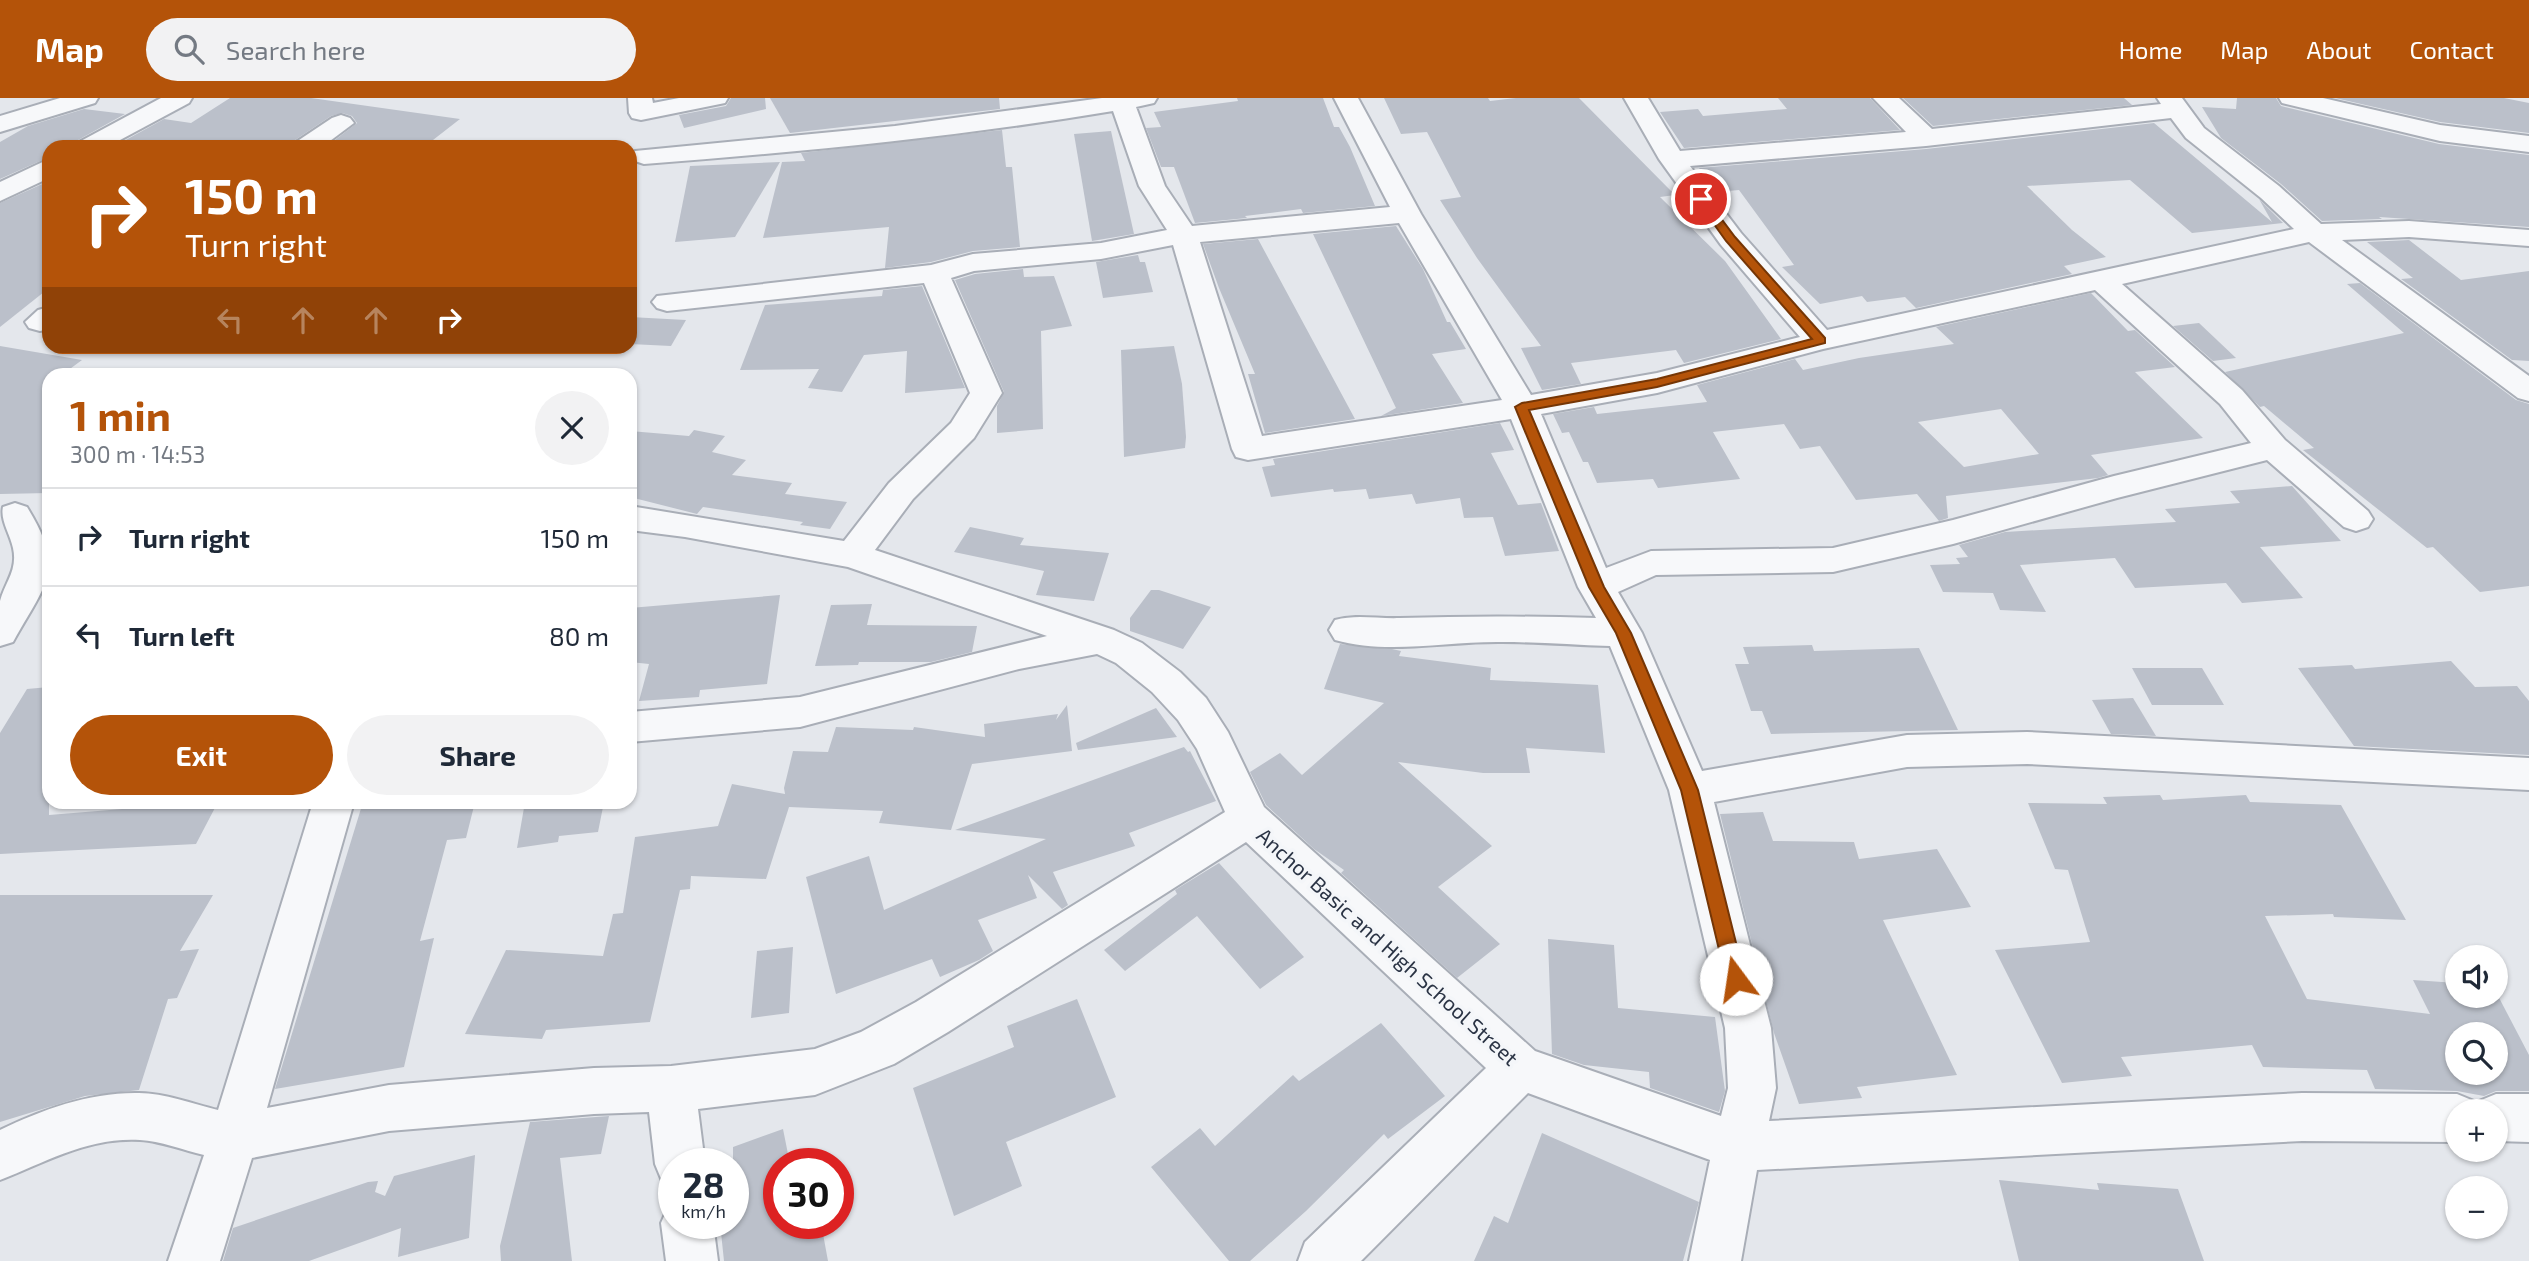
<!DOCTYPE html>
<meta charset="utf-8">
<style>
:root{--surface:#fff;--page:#f2f2f3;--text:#1f2937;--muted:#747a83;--line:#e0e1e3;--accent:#b45309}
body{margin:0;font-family:"Exo 2",sans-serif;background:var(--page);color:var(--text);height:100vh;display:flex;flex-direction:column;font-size:26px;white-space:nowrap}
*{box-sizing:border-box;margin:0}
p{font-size:23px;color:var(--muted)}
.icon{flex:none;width:38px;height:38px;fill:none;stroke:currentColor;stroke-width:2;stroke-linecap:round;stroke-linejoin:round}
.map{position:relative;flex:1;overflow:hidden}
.details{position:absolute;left:42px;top:270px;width:595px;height:441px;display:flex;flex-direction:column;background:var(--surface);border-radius:21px;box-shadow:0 2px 5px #0004}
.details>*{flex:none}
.hud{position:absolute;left:42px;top:42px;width:595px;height:214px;border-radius:21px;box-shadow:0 2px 5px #0004;background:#b45309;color:#fff;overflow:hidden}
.tools{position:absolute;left:2445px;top:847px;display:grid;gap:14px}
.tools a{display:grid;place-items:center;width:63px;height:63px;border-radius:50%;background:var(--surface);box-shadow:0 2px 5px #0004;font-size:35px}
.speed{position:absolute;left:658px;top:1050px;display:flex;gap:14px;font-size:35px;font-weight:700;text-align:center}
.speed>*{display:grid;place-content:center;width:91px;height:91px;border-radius:50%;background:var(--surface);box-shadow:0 2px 5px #0004;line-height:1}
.speed small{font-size:18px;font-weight:400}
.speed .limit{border:10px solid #d22;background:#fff;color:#111}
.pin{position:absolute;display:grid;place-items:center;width:60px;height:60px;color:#fff;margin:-30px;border:4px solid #fff;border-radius:50%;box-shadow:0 2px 7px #0007}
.me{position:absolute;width:77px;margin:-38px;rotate:346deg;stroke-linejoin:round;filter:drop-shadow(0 0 5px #0008)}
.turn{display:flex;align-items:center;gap:24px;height:147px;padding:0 28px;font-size:32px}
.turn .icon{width:91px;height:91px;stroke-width:2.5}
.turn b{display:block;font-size:49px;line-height:60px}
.lanes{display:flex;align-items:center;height:66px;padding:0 28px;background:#0003;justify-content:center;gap:35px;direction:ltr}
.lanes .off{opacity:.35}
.round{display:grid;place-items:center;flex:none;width:74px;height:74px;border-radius:37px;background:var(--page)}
.overview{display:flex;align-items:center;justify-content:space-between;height:119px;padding:0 28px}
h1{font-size:42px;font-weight:700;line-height:52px;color:var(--accent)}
.button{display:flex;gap:14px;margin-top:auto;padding:14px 28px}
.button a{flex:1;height:80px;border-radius:42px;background:var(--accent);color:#fff;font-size:28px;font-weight:700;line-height:80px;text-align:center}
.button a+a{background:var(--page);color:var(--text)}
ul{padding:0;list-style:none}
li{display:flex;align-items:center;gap:21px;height:98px;padding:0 28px;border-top:2px solid var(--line)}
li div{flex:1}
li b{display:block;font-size:26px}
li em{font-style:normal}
header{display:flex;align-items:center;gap:42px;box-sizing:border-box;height:98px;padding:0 35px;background:var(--accent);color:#fff}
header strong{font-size:33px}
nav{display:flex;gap:38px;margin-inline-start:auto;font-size:24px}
.search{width:490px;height:63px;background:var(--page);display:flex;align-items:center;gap:18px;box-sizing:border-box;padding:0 24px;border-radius:38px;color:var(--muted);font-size:26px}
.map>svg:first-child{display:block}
.building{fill:#bbc0ca;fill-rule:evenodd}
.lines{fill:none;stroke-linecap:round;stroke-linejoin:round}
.minor-casing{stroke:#a9aeb7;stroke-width:4}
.minor{fill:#f7f8fa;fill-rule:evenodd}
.route{fill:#b45309;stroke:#753606;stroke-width:2}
.labels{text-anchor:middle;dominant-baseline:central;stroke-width:7;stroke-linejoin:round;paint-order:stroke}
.street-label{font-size:21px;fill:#2b3445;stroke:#f4f6f9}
</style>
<header>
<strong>Map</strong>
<div class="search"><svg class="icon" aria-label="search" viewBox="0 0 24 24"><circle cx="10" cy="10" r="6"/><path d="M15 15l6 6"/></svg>Search here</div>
<nav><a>Home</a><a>Map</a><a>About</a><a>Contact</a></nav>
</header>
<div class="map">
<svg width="2529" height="1163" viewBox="0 0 2529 1163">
<rect width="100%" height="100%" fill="#e4e7ec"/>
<!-- building -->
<g class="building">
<path d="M 230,0 L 311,0 L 460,21 L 424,49 L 326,49 L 357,25 L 352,18 L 342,15 L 331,18 L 295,42 L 289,49 L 113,49 L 164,21 L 191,25 Z"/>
<path d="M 731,0 L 765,0 L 766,11 L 684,30 L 679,17 L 726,8 Z"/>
<path d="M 770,0 L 999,0 L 1000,11 L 790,35 Z"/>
<path d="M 1237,0 L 1323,0 L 1334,29 L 1339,29 L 1350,49 L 1375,108 L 1303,115 L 1301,111 L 1245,118 L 1247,120 L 1195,125 L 1174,69 L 1161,69 L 1146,30 L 1161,29 L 1154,14 L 1238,3 Z"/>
<path d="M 1384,0 L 1488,0 L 1490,3 L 1516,0 L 1579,0 L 1675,97 L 1660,99 L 1725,163 L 1781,241 L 1684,265 L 1676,252 L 1571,265 L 1581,286 L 1542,292 L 1521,250 L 1541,248 L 1477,160 L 1440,102 L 1461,99 L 1427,34 L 1401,36 Z"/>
<path d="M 1778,0 L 1870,0 L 1900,32 L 1684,50 L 1660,14 L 1698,11 L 1703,18 L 1787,11 Z"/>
<path d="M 1903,0 L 2124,0 L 2132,7 L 1933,28 Z"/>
<path d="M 2237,0 L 2276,0 L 2281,8 L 2439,46 L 2529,57 L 2529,129 L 2379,119 L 2382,121 L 2322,123 L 2281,86 L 2221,40 L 2202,9 L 2236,11 Z"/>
<path d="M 2335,0 L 2504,0 L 2529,5 L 2529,35 L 2440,24 Z"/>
<path d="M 84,11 L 125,16 L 78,42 L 72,49 L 49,49 L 49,59 L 0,81 L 0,44 L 28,28 Z"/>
<path d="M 2154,25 L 2272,124 L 2259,101 L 2283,125 L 2192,135 L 2130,82 L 2027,88 L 2072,132 L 2106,159 L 2064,168 L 2072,176 L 1916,210 L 1905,199 L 1867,204 L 1862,198 L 1820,206 L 1782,169 L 1794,167 L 1739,92 L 1717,94 L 1699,70 L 1926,51 Z"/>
<path d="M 1002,32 L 1006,69 L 1012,69 L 1020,149 L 973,153 L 931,164 L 885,170 L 889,129 L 763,140 L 782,64 L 805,63 L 801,55 Z"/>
<path d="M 1111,33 L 1134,136 L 1092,143 L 1074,36 Z"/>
<path d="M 780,64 L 735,139 L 675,144 L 690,68 Z"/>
<path d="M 49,83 L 49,190 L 0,229 L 0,105 Z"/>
<path d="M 1396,128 L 1423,171 L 1447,224 L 1450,224 L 1466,251 L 1432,256 L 1463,305 L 1381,318 L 1396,310 L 1313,136 Z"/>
<path d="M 1258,141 L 1355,321 L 1265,335 L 1248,276 L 1255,276 L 1219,190 L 1203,146 Z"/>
<path d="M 2409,142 L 2461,182 L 2529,173 L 2529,263 L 2512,262 L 2401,181 L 2413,180 L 2367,144 Z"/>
<path d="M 1138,157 L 1140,164 L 1145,164 L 1153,194 L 1103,200 L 1096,164 Z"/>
<path d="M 1023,171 L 1024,179 L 1054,178 L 1072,228 L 1041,233 L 1043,331 L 997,335 L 997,308 L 1004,294 L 955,182 L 975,176 Z"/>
<path d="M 2360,185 L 2516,302 L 2529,306 L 2529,488 L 2480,494 L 2433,449 L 2427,450 L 2303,352 L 2314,350 L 2264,308 L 2260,309 L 2225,274 L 2404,235 L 2347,186 Z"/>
<path d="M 922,188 L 965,290 L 905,295 L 907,253 L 864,257 L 842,294 L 808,290 L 819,271 L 740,272 L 765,207 L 882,198 L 883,192 Z"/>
<path d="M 2091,195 L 2128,233 L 2135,232 L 2175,269 L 2135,274 L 2203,340 L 2091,357 L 2108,377 L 2098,380 L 1946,398 L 1948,420 L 1939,423 L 1917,396 L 1856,402 L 1820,348 L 1800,351 L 1784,326 L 1713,334 L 1740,381 L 1658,390 L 1653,381 L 1597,385 L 1588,364 L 1583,364 L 1569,334 L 1562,335 L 1553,316 L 1594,309 L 1597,316 L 1707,304 L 1697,287 L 1795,261 L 1803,272 L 1859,260 L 1954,246 L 1936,229 ZM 2001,311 L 2039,356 L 1964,369 L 1918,324 Z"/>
<path d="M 630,219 L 686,222 L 671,248 L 630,246 Z"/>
<path d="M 2199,225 L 2236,260 L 2213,263 L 2173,228 Z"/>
<path d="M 0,248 L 82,262 L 63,276 L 49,276 L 49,395 L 0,396 Z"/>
<path d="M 1174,248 L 1182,286 L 1186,339 L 1185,350 L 1124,359 L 1121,252 Z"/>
<path d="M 1500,325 L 1514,352 L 1491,355 L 1518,407 L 1541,405 L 1559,453 L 1505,458 L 1493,419 L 1464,420 L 1460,400 L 1416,406 L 1412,396 L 1369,401 L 1366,391 L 1334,394 L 1333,391 L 1271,399 L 1262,369 L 1275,367 L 1273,361 Z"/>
<path d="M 694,332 L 725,338 L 712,354 L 746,362 L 732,377 L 792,385 L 785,396 L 847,404 L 830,431 L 800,427 L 803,424 L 703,409 L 697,416 L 630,399 L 630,333 L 689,338 Z"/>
<path d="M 2292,388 L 2341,443 L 2260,449 L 2303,500 L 2242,505 L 2226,485 L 2135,490 L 2115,460 L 2020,467 L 2046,514 L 2000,512 L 1993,495 L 1943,494 L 1930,467 L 1960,466 L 1956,460 L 1968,459 L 1959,447 L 2005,434 L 2176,424 L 2165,411 L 2240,405 L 2230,393 Z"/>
<path d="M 970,429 L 1024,440 L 1020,447 L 1109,455 L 1094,503 L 1036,497 L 1044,473 L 954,454 Z"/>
<path d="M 1151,492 L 1159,492 L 1211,509 L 1183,551 L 1130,533 L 1130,520 Z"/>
<path d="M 780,497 L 767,586 L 700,592 L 699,599 L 639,603 L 649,566 L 630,564 L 630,510 Z"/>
<path d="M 872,506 L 867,527 L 977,528 L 972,554 L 931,564 L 859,564 L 858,567 L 815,568 L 831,507 Z"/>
<path d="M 1340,546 L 1392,551 L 1401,553 L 1399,558 L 1491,570 L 1490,582 L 1598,587 L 1605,655 L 1526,650 L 1530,675 L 1483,675 L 1398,664 L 1492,748 L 1438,789 L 1500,846 L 1457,880 L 1341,775 L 1344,772 L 1314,751 L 1266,707 L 1250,674 L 1280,655 L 1302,677 L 1384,605 L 1324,591 Z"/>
<path d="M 1812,547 L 1814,553 L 1919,550 L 1958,632 L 1771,636 L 1762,613 L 1751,613 L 1735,566 L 1749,566 L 1743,549 Z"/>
<path d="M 2451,563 L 2475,589 L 2517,588 L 2529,603 L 2529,657 L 2354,648 L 2298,570 L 2352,567 L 2355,571 Z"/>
<path d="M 2132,570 L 2202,570 L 2224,607 L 2152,607 Z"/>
<path d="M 49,589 L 49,717 L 122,711 L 126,704 L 218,704 L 196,746 L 0,756 L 0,635 L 27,591 Z"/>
<path d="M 2133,600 L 2156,638 L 2111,636 L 2092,602 Z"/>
<path d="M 1067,607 L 1072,653 L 972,666 L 951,732 L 879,725 L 883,713 L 789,709 L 766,781 L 691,778 L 690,791 L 680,792 L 650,924 L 546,932 L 542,941 L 465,936 L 506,852 L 603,858 L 613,816 L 623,815 L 635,739 L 718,728 L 732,686 L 785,696 L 784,690 L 793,653 L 828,654 L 836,629 L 913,632 L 914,629 L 985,639 L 984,626 L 1058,616 L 1056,622 Z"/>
<path d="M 1156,610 L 1177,639 L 1078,652 L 1076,645 Z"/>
<path d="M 1184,649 L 1188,654 L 1190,653 L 1216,703 L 1129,735 L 1135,748 L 1053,774 L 1068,807 L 1062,811 L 1028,777 L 1037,800 L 978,822 L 993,853 L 979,862 L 940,879 L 932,861 L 836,896 L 806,779 L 869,758 L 884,812 L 1046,741 L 955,732 Z"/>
<path d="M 2160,697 L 2163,702 L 2246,697 L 2250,704 L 2341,707 L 2406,822 L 2334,819 L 2333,816 L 2265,818 L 2307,901 L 2430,916 L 2413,882 L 2457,885 L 2457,898 L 2496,898 L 2496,894 L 2529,957 L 2529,993 L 2496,993 L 2484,998 L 2457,993 L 2375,991 L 2367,972 L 2263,969 L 2252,947 L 2121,959 L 2132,978 L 2062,985 L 1995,852 L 2090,844 L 2068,772 L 2055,771 L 2028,705 L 2107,706 L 2103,699 ZM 2457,936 L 2496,936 L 2496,975 L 2457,975 Z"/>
<path d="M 363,704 L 475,704 L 466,740 L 447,742 L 420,843 L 434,840 L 404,969 L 275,991 Z"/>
<path d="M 525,704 L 604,704 L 598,734 L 559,738 L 558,744 L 517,750 Z"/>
<path d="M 1763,714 L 1773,743 L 1854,744 L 1859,761 L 1937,751 L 1971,809 L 1883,822 L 1957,977 L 1857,989 L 1862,1000 L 1799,1006 L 1774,935 L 1720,716 Z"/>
<path d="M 1219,765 L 1304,859 L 1260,891 L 1197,818 L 1125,873 L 1104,852 L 1177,796 L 1175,792 Z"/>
<path d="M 0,797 L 213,797 L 180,853 L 199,851 L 177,900 L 168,901 L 139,992 L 85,998 L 0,1024 Z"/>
<path d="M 1548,841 L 1614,847 L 1618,910 L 1715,919 L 1725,993 L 1719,1014 L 1650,990 L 1649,974 L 1584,967 L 1552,956 Z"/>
<path d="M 793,849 L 789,915 L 751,920 L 757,853 Z"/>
<path d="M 1077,901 L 1116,999 L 1006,1044 L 1022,1088 L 954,1118 L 913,990 L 1014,949 L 1007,928 Z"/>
<path d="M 1381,925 L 1445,998 L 1388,1041 L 1384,1036 L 1306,1113 L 1250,1163 L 1229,1163 L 1151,1069 L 1200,1030 L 1215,1048 L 1293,977 L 1299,983 Z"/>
<path d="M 609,1018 L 601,1056 L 560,1060 L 572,1163 L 501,1163 L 500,1148 L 530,1024 Z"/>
<path d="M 783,1031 L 790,1066 L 779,1066 L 779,1125 L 821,1125 L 828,1163 L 724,1163 L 720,1125 L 733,1125 L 733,1049 Z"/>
<path d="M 1542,1035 L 1699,1104 L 1683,1163 L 1474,1163 L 1494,1118 L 1508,1125 Z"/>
<path d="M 475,1057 L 469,1140 L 398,1159 L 401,1130 L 309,1163 L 223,1163 L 233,1130 L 368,1084 L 378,1083 L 375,1094 L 385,1098 L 394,1078 Z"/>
<path d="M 1999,1082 L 2099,1092 L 2097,1085 L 2178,1091 L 2204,1163 L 2019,1163 Z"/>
</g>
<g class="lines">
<defs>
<g id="minor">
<path d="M 60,0 L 98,0 L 95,5 L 0,34 L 0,18 Z"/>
<path d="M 161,0 L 192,0 L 189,5 L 107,49 L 75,49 L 79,44 Z"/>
<path d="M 628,0 L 652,0 L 653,5 L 679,0 L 728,0 L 725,5 L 641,22 L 632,20 L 629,15 Z"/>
<path d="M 1102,0 L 1157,0 L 1154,5 L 1136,9 L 1165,88 L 1192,128 L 1390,109 L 1334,0 L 1358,0 L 1421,116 L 1531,297 L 1657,275 L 1800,239 L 1721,147 L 1659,61 L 1624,0 L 1648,0 L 1680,53 L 1906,34 L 1873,0 L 1899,0 L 1932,31 L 2161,6 L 2157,0 L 2182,0 L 2204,30 L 2279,88 L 2321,126 L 2409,123 L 2529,132 L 2529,148 L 2409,139 L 2342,142 L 2529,278 L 2529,303 L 2518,300 L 2309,144 L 2122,186 L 2242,292 L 2285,342 L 2368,413 L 2373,421 L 2368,429 L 2356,433 L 2344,429 L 2267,362 L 2117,400 L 1953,446 L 1833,474 L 1656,477 L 1618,494 L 1642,535 L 1702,673 L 1907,637 L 2027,634 L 2529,660 L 2529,692 L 2027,666 L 1907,669 L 1714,704 L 1771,930 L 1776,990 L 1769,1023 L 2302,995 L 2457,996 L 2474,1003 L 2476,1008 L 2479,1003 L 2496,996 L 2529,996 L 2529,1044 L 2496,1043 L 2496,1013 L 2457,1013 L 2457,1044 L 2302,1043 L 1757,1072 L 1741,1163 L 1689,1163 L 1710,1062 L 1528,995 L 1361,1163 L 1298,1163 L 1305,1144 L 1486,970 L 1246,744 L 948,934 L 894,966 L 815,997 L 698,1011 L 705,1066 L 674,1066 L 674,1088 L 662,1083 L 655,1066 L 649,1014 L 594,1016 L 389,1033 L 252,1060 L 220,1163 L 168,1163 L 204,1057 C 183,1052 160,1043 140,1042 C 88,1039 46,1064 0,1082 L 0,1032 C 43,1011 91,994 139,995 C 164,995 193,1006 218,1012 L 313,704 L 354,704 L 267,1010 L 389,987 L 594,970 L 671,968 L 815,951 L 861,934 L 916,904 L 1225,714 L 1197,651 L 1178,622 L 1152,594 L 1116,565 L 1097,556 L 1019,571 L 800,629 L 630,644 L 630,614 L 800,599 L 1047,538 L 848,469 L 685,439 L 630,432 L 630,408 L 844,443 L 889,385 L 951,325 L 970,295 L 924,185 L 667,213 L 657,210 L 652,204 L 657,198 L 931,167 L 973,156 L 1101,145 L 1167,132 L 1139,88 L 1113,13 C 958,39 801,54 644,66 L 635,63 L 631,58 L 635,53 L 895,28 ZM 2171,20 L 2186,40 L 2261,100 L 2294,131 L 1827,232 L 1741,135 L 1690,68 L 1926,48 ZM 1399,125 L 1502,302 L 1262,338 L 1200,144 ZM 1173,147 L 1232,351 L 1236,359 L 1248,362 L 1511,321 L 1578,489 L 1596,520 C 1530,518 1465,518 1400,520 C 1378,521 1356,516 1335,522 L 1329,532 L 1335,542 C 1387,557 1448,543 1502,544 C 1538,544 1574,547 1610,548 L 1669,692 L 1725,930 L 1728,990 L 1721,1018 L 1535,953 L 1264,709 L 1228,634 L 1206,600 L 1180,574 L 1142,545 L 1114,532 L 875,452 L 913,401 L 974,340 L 1002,295 L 951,180 L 974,173 L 1101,161 ZM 2095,192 L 2220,306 L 2251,345 L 2114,378 L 1953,422 L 1833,450 L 1651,453 L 1606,470 L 1541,316 L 1657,295 L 1823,251 Z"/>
<path d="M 2279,0 L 2323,0 L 2440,27 L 2529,38 L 2529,54 L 2440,43 L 2282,5 Z"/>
<path d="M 341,17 L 350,20 L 354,25 L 322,49 L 292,49 L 296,44 L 332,20 Z"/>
<path d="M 49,61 L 49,80 L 0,103 L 0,84 Z"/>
<path d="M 49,209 L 49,231 L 40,233 L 29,230 L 25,224 L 38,212 Z"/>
<path d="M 15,405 L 27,409 C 66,472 46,485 13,544 L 0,548 C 0,534 0,516 0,503 C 5,484 18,472 13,450 C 10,436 0,422 3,409 Z"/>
<path d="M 674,1105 L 674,1125 L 713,1125 L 718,1163 L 666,1163 L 661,1125 L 669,1107 Z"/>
</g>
</defs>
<!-- minor casing -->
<use href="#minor" class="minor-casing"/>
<!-- minor -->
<use href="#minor" class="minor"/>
</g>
<!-- route -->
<path class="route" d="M 1697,99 L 1705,99 L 1735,139 L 1825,240 L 1825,245 L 1657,289 L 1529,312 L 1604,489 L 1631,535 L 1698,692 L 1745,881 L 1743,887 L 1736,889 L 1729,887 L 1726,881 L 1681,692 L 1616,535 L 1589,489 L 1515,309 L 1522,305 L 1657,281 L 1812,241 L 1726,143 L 1696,101 Z"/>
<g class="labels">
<!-- street labels -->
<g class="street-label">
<text transform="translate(1388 848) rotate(42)">Anchor Basic and High School Street</text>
</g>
</g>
</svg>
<div class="tools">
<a><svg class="icon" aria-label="sound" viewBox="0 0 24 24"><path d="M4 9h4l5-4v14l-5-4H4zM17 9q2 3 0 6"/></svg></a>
<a><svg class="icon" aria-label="search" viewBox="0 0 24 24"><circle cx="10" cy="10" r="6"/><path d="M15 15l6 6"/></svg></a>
<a>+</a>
<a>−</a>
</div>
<div class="speed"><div>28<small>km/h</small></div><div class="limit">30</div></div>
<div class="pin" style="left:1701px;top:101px;background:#d93025"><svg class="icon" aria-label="arrive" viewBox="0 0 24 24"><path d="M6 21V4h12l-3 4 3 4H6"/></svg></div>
<svg class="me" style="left:1736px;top:881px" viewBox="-20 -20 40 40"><circle r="19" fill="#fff"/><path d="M0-13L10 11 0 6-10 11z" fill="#b45309"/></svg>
<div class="hud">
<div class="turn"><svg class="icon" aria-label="right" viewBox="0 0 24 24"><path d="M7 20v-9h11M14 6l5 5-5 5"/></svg><div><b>150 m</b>Turn right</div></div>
<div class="lanes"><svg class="icon off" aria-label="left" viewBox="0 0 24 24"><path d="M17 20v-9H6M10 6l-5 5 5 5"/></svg><svg class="icon off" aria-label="ahead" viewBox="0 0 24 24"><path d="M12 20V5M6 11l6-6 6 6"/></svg><svg class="icon off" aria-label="ahead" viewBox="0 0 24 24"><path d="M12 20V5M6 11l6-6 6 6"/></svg><svg class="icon" aria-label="right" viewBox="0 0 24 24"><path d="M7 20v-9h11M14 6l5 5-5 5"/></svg></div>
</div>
<section class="details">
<div class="overview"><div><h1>1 min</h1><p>300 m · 14:53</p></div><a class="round"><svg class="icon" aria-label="close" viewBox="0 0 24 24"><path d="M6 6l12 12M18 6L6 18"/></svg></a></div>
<ul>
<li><svg class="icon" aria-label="right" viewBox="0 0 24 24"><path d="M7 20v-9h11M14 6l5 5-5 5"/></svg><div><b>Turn right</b></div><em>150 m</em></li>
<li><svg class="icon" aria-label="left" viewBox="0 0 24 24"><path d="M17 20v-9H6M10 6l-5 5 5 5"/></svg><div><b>Turn left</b></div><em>80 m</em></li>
</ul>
<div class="button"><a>Exit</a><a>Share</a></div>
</section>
</div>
